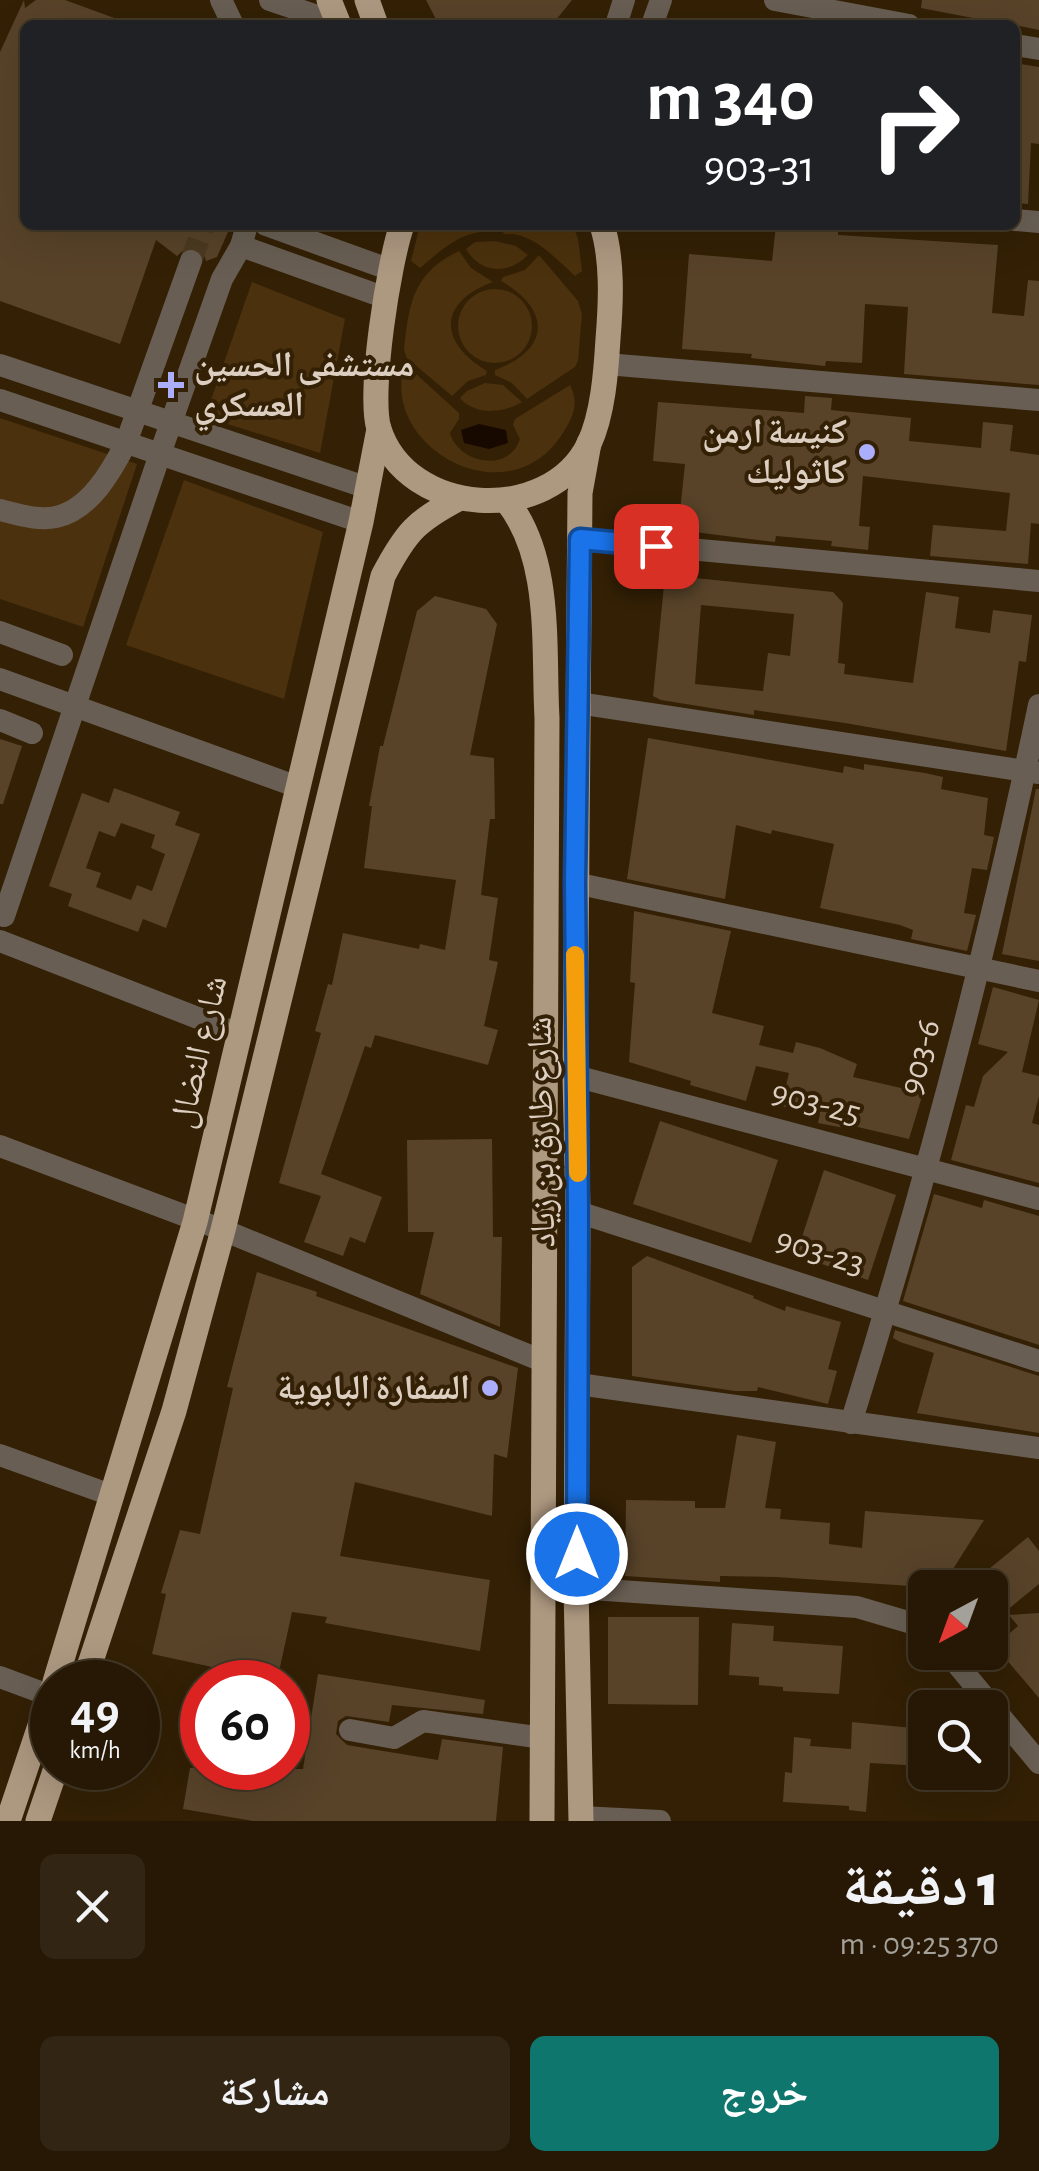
<!DOCTYPE html>
<html lang="ar">
<meta charset="utf-8">
<style>
:root{--surface:#261804;--page:#322513;--text:#f1f3f6;--muted:#a4a09a;--line:#423726;--accent:#0f766e}
body{margin:0;font-family:"Alegreya Sans","Noto Naskh Arabic",sans-serif;background:var(--page);color:var(--text);direction:rtl;height:100vh;display:flex;flex-direction:column;font-size:38px;white-space:nowrap}
*{box-sizing:border-box;margin:0}
p{font-size:32px;color:var(--muted)}
.icon{flex:none;width:55px;height:55px;fill:none;stroke:currentColor;stroke-width:2;stroke-linecap:round;stroke-linejoin:round}
.map{position:relative;height:1821px;overflow:hidden;direction:ltr}
.panel{display:flex;flex-direction:column;background:var(--surface);flex:1}
.panel>*{flex:none}
.hud{position:absolute;left:20px;top:20px;width:1000px;height:210px;border-radius:15px;box-shadow:0 10px 40px #0002,0 0 0 2px var(--line);direction:rtl;background:#202124;color:#fff;overflow:hidden}
.needle{width:65px;rotate:221deg}
.tools{position:absolute;left:908px;top:1570px;display:grid;gap:20px}
.tools a{display:grid;place-items:center;width:100px;height:100px;border-radius:15px;background:var(--surface);box-shadow:0 10px 40px #0002,0 0 0 2px var(--line);font-size:50px}
.speed{position:absolute;left:30px;top:1660px;display:flex;gap:20px;font-size:50px;font-weight:700;text-align:center}
.speed>*{display:grid;place-content:center;width:130px;height:130px;border-radius:50%;background:var(--surface);box-shadow:0 10px 40px #0002,0 0 0 2px var(--line);line-height:1}
.speed small{font-size:25px;font-weight:400}
.speed .limit{border:15px solid #d22;background:#fff;color:#111}
.pin{position:absolute;display:grid;place-items:center;width:85px;height:85px;color:#fff;margin:-42px;border-radius:20px;box-shadow:0 5px 15px #0006}
.me{position:absolute;width:110px;margin:-55px;rotate:0deg;stroke-linejoin:round;filter:drop-shadow(0 0 8px #0008)}
.turn{display:flex;align-items:center;gap:35px;height:210px;padding:0 40px;font-size:45px}
.turn .icon{width:130px;height:130px;stroke-width:2.5}
.turn b{display:block;font-size:70px;line-height:85px}
.round{display:grid;place-items:center;flex:none;width:105px;height:105px;border-radius:15px;background:var(--page)}
.summary{display:flex;align-items:center;justify-content:space-between;height:170px;padding:0 40px}
h1{font-size:60px;font-weight:800;line-height:75px}
.button{display:flex;gap:20px;margin-top:auto;padding:20px 40px}
.button a{flex:1;height:115px;border-radius:15px;background:var(--accent);color:#fff;font-size:40px;font-weight:800;line-height:115px;text-align:center}
.button a+a{background:var(--page);color:var(--text)}
.map>svg:first-child{display:block}
.green{fill:#4b310d}
.water{fill:#180900}
.building{fill:#584329;fill-rule:evenodd}
.lines{fill:none;stroke-linecap:round;stroke-linejoin:round}
.minor-tunnel{stroke:#4c3a21;stroke-width:22;stroke-dasharray:22 11;stroke-linecap:butt}
.minor{stroke:#685e53;stroke-width:22}
.major{stroke:#ad9880;stroke-width:25}
.route-casing{stroke:#114b97;stroke-width:25}
.route{stroke:#1a73e8;stroke-width:18}
.slow{stroke:#f59e0b;stroke-width:18}
.poi-dot{fill:#abaffb;stroke:#332005;stroke-width:4}
.labels{text-anchor:middle;dominant-baseline:central;stroke-width:8;stroke-linejoin:round;paint-order:stroke}
.poi-label{font-size:35px;font-weight:bold;fill:#dccfc1;stroke:#332005;text-anchor:end}
.street-label{font-size:35px;fill:#dccfc1;stroke:#332005}
</style>
<div class="map">
<svg width="1039" height="1821" viewBox="0 0 1039 1821">
<rect width="100%" height="100%" fill="#332005"/>
<!-- green -->
<g class="green">
<path d="M 420,225 L 494,225 L 490,232 C 462,230 440,251 420,268 L 411,261 Z"/>
<path d="M 499,225 L 572,225 L 578,238 L 582,271 L 575,276 C 556,259 532,231 504,234 Z"/>
<path d="M 495,241 L 516,246 L 528,255 C 508,275 481,274 466,249 L 475,242 Z"/>
<path d="M 459,251 L 471,268 L 493,282 C 438,302 438,342 487,371 L 486,375 L 468,381 L 452,396 L 407,358 L 404,350 C 409,305 412,273 459,251 Z"/>
<path d="M 539,255 L 578,301 L 582,314 L 578,361 L 575,367 L 527,399 L 512,383 L 495,375 L 495,370 C 551,349 551,310 501,281 L 503,277 L 525,270 Z"/>
<path d="M 252,282 L 345,319 L 320,453 L 205,417 Z"/>
<circle cx="495" cy="326" r="37"/>
<path d="M 405,364 L 459,413 L 459,419 L 450,433 C 459,464 509,473 520,439 L 513,425 L 515,419 L 570,385 C 578,400 575,414 566,428 C 512,524 377,446 405,364 Z"/>
<path d="M 485,383 L 503,385 L 522,402 C 504,413 475,416 460,398 L 467,391 Z"/>
<path d="M 0,418 L 137,464 L 83,627 L 0,599 Z"/>
<path d="M 184,480 L 323,532 L 284,699 L 126,645 Z"/>
</g>
<!-- water -->
<path class="water" d="M 479,424 L 506,430 L 508,443 L 489,449 L 464,443 L 461,430 Z"/>
<!-- building -->
<g class="building">
<path d="M 24,0 L 25,8 L 36,0 L 65,0 L 128,23 L 25,25 L 25,225 L 231,225 L 217,257 L 206,261 L 203,252 L 197,247 L 187,247 L 177,256 L 156,240 L 120,344 L 0,301 L 0,52 Z"/>
<path d="M 426,0 L 572,0 L 552,25 L 439,25 Z"/>
<path d="M 922,0 L 1039,0 L 1039,30 L 1015,25 L 978,25 L 978,19 L 921,8 Z"/>
<path d="M 1015,63 L 1039,67 L 1039,144 L 1031,143 L 1028,204 L 1015,203 Z"/>
<path d="M 776,225 L 838,228 L 838,235 L 998,245 L 992,313 L 1024,316 L 1028,280 L 1039,281 L 1039,385 L 904,374 L 908,307 L 865,304 L 862,363 L 826,361 L 825,366 L 751,358 L 752,354 L 682,349 L 689,254 L 772,261 Z"/>
<path d="M 805,396 L 832,398 L 831,410 L 911,418 L 909,441 L 981,448 L 983,422 L 1013,425 L 1010,451 L 1039,455 L 1039,524 L 1031,523 L 1028,564 L 930,556 L 933,525 L 1006,531 L 1010,493 L 863,476 L 859,526 L 870,527 L 868,550 L 831,546 L 832,541 L 776,536 L 775,542 L 678,530 L 685,464 L 653,461 L 658,402 L 804,413 Z"/>
<path d="M 665,575 L 833,592 L 843,603 L 838,663 L 845,664 L 844,674 L 913,683 L 926,592 L 959,597 L 955,628 L 990,633 L 993,610 L 1032,615 L 1026,662 L 1019,661 L 1006,751 L 845,723 L 754,710 L 754,715 L 661,700 L 653,696 ZM 701,605 L 794,614 L 790,656 L 768,653 L 763,691 L 695,684 Z"/>
<path d="M 435,596 L 486,609 L 497,624 L 470,755 L 494,758 L 495,819 L 490,819 L 481,895 L 498,898 L 489,960 L 498,962 L 484,1026 L 498,1030 L 488,1065 L 375,1035 L 371,1048 L 365,1046 L 321,1174 L 382,1197 L 365,1243 L 350,1237 L 343,1256 L 304,1242 L 321,1196 L 279,1183 L 321,1033 L 315,1031 L 328,984 L 332,985 L 343,933 L 419,949 L 420,944 L 445,950 L 456,880 L 364,868 L 372,806 L 369,806 L 380,746 L 383,746 L 417,611 Z"/>
<path d="M 648,738 L 843,773 L 844,766 L 864,770 L 864,764 L 925,773 L 943,777 L 941,789 L 988,798 L 984,835 L 994,837 L 987,870 L 972,868 L 964,913 L 976,915 L 967,951 L 911,939 L 913,930 L 900,925 L 820,908 L 834,844 L 772,830 L 771,834 L 736,825 L 725,899 L 627,879 Z"/>
<path d="M 0,739 L 22,746 L 3,804 L 0,804 Z"/>
<path d="M 114,788 L 180,812 L 175,825 L 200,834 L 166,928 L 143,919 L 138,932 L 68,906 L 72,894 L 49,886 L 82,793 L 109,803 ZM 121,823 L 155,835 L 151,848 L 165,854 L 152,891 L 137,885 L 131,900 L 96,887 L 101,873 L 86,868 L 99,831 L 115,837 Z"/>
<path d="M 1036,789 L 1039,789 L 1039,961 L 1002,954 Z"/>
<path d="M 634,911 L 731,931 L 712,1013 L 764,1026 L 759,1045 L 793,1053 L 796,1042 L 820,1048 L 857,1064 L 853,1077 L 923,1093 L 909,1139 L 845,1124 L 844,1128 L 818,1123 L 820,1114 L 781,1106 L 789,1073 L 756,1066 L 746,1101 L 690,1085 L 691,1081 L 629,1062 L 635,983 L 630,982 Z"/>
<path d="M 993,987 L 1039,1000 L 1022,1072 L 1039,1076 L 1039,1096 L 1032,1123 L 1039,1125 L 1039,1183 L 951,1160 L 966,1105 L 974,1107 L 983,1076 L 1008,1052 L 978,1044 Z"/>
<path d="M 660,1121 L 778,1160 L 751,1243 L 633,1204 Z"/>
<path d="M 492,1139 L 493,1237 L 502,1237 L 500,1327 L 420,1294 L 434,1232 L 408,1232 L 407,1140 Z"/>
<path d="M 824,1170 L 896,1195 L 868,1280 L 796,1255 Z"/>
<path d="M 934,1194 L 982,1208 L 984,1200 L 1039,1216 L 1039,1345 L 903,1301 Z"/>
<path d="M 647,1256 L 754,1296 L 753,1298 L 785,1311 L 786,1306 L 841,1322 L 828,1369 L 837,1371 L 828,1404 L 758,1387 L 757,1391 L 735,1391 L 632,1376 L 632,1267 Z"/>
<path d="M 257,1272 L 317,1292 L 316,1296 L 518,1368 L 507,1458 L 494,1454 L 492,1516 L 355,1482 L 340,1556 L 490,1580 L 480,1651 L 325,1623 L 327,1617 L 292,1612 L 277,1681 L 152,1654 L 166,1594 L 161,1593 L 180,1530 L 200,1534 L 233,1388 L 227,1387 Z"/>
<path d="M 895,1330 L 1039,1376 L 1039,1433 L 917,1413 L 934,1353 L 900,1342 L 893,1338 Z"/>
<path d="M 737,1435 L 776,1442 L 765,1508 L 781,1509 L 780,1519 L 830,1523 L 829,1544 L 862,1548 L 865,1511 L 984,1520 L 941,1588 L 776,1577 L 720,1576 L 720,1582 L 625,1576 L 626,1500 L 695,1501 L 695,1508 L 725,1508 Z"/>
<path d="M 1028,1537 L 1039,1551 L 1039,1584 L 1006,1611 L 990,1592 L 990,1588 L 986,1588 L 978,1578 Z"/>
<path d="M 1039,1613 L 1039,1698 L 995,1646 L 1018,1626 L 1009,1615 Z"/>
<path d="M 608,1617 L 699,1617 L 698,1705 L 608,1704 Z"/>
<path d="M 732,1623 L 774,1626 L 773,1641 L 843,1646 L 839,1694 L 783,1691 L 783,1687 L 759,1685 L 759,1677 L 729,1675 Z"/>
<path d="M 318,1674 L 485,1700 L 483,1714 L 392,1705 L 389,1722 L 346,1716 L 338,1721 L 336,1734 L 347,1745 L 438,1760 L 442,1739 L 503,1747 L 496,1821 L 253,1821 L 183,1809 L 190,1768 L 303,1769 Z"/>
<path d="M 925,1719 L 925,1766 L 870,1763 L 866,1812 L 849,1810 L 849,1806 L 783,1802 L 785,1772 L 792,1773 L 794,1737 L 811,1739 L 810,1746 L 851,1749 L 852,1722 L 912,1728 Z"/>
</g>
<g class="lines">
<!-- minor-tunnel -->
<path class="minor-tunnel" d="M 191,261 L 204,225"/>
<!-- minor -->
<g class="minor">
<path d="M 221,0 L 233,25"/>
<path d="M 270,0 L 338,23"/>
<path d="M 775,0 L 909,25"/>
<path d="M 616,25 L 624,0"/>
<path d="M 652,25 L 661,0"/>
<path d="M 1015,45 L 1039,49"/>
<path d="M 1015,220 L 1039,222"/>
<path d="M 266,225 L 391,270"/>
<path d="M 241,246 L 386,298"/>
<path d="M 606,364 L 1039,400"/>
<path d="M 0,365 L 368,488"/>
<path d="M 0,400 L 361,522"/>
<path d="M 0,510 C 17,514 38,521 56,517 C 90,510 112,470 126,443 L 191,261"/>
<path d="M 580,539 L 1039,581"/>
<path d="M 0,632 L 62,655"/>
<path d="M 0,679 L 298,787"/>
<path d="M 578,703 L 1039,773"/>
<path d="M 0,720 L 32,733"/>
<path d="M 575,883 L 1039,981"/>
<path d="M 4,916 L 160,454 L 222,279 L 241,246 L 247,225"/>
<path d="M 0,941 L 239,1034"/>
<path d="M 575,1076 L 1039,1199"/>
<path d="M 0,1146 L 223,1230 L 545,1362"/>
<path d="M 578,1212 L 1039,1361"/>
<path d="M 578,1384 L 1039,1448"/>
<path d="M 851,1423 C 925,1186 988,947 1039,705"/>
<path d="M 0,1455 L 111,1495"/>
<path d="M 576,1588 L 857,1607 L 925,1627"/>
<path d="M 947,1652 L 1039,1763"/>
<path d="M 0,1677 L 51,1696"/>
<path d="M 350,1730 L 394,1738 L 423,1721 L 543,1738"/>
<path d="M 581,1817 L 660,1821"/>
</g>
<!-- major -->
<g class="major">
<path d="M 329,0 L 339,25"/>
<path d="M 367,0 L 376,25"/>
<path d="M 402,225 C 389,261 368,394 379,429 C 407,517 549,526 589,444 C 603,414 606,372 608,339 C 611,302 613,260 602,225"/>
<path d="M 506,500 C 553,558 543,647 547,718 L 542,1821"/>
<path d="M 55,1682 L 195,1222 L 361,522 L 379,429"/>
<path d="M 84,1682 L 174,1411 L 223,1230 L 383,576 C 406,532 416,521 460,498"/>
<path d="M 8,1821 L 52,1690"/>
<path d="M 38,1821 L 56,1768"/>
<path d="M 581,1821 L 576,1588 L 578,1212 L 575,1076 L 580,493 L 589,443"/>
</g>
</g>
<g class="lines">
<defs>
<path id="route" d="M 577,1554 L 578,1212 L 575,883 L 580,539 L 656,546"/>
</defs>
<!-- route casing -->
<use href="#route" class="route-casing"/>
<!-- route -->
<use href="#route" class="route"/>
<!-- slow -->
<path class="slow" d="M 575,955 L 578,1173"/>
</g>
<!-- markers -->
<g class="poi-dot">
<path d="M166 370h10v10h10v10h-10v10h-10v-10h-10v-10h10z"/>
<circle cx="867" cy="452" r="10"/>
<circle cx="490" cy="1388" r="10"/>
</g>
<g class="labels">
<!-- poi labels -->
<g class="poi-label">
<text x="194" y="365" text-anchor="start">مستشفى الحسين<tspan x="194" dy="40">العسكري</tspan></text>
<text x="847" y="432">كنيسة ارمن<tspan x="847" dy="40">كاثوليك</tspan></text>
<text x="470" y="1388">السفارة البابوية</text>
</g>
<!-- street labels -->
<g class="street-label">
<text transform="translate(199 1052) rotate(-77)">شارع النضال</text>
<text transform="translate(920 1057) rotate(-75)">903-6</text>
<text transform="translate(816 1103) rotate(15)">903-25</text>
<text transform="translate(542 1132) rotate(-91)">شارع طارق بن زياد</text>
<text transform="translate(820 1252) rotate(17)">903-23</text>
</g>
</g>
</svg>
<div class="tools">
<a><svg class="needle" viewBox="-14 -14 28 28"><path d="M0-13l5 13h-10z" fill="#e53935"/><path d="M0 13l5-13h-10z" fill="#a4a09a"/></svg></a>
<a><svg class="icon" aria-label="search" viewBox="0 0 24 24"><circle cx="10" cy="10" r="6"/><path d="M15 15l6 6"/></svg></a>
</div>
<div class="speed"><div>49<small>km/h</small></div><div class="limit">60</div></div>
<div class="pin" style="left:656px;top:546px;background:#d93025"><svg class="icon" aria-label="arrive" viewBox="0 0 24 24"><path d="M6 21V4h12l-3 4 3 4H6"/></svg></div>
<svg class="me" style="left:577px;top:1554px" viewBox="-20 -20 40 40"><circle r="17" fill="#1a73e8" stroke="#fff" stroke-width="3"/><path d="M0-11L8 9 0 5-8 9z" fill="#fff"/></svg>
<div class="hud">
<div class="turn"><svg class="icon" aria-label="right" viewBox="0 0 24 24"><path d="M7 20v-9h11M14 6l5 5-5 5"/></svg><div><b>340 m</b>903-31</div></div>
</div>
</div>
<section class="panel">
<div class="summary"><div><h1>1 دقيقة</h1><p>370 m · 09:25</p></div><a class="round"><svg class="icon" aria-label="close" viewBox="0 0 24 24"><path d="M6 6l12 12M18 6L6 18"/></svg></a></div>
<div class="button"><a>خروج</a><a>مشاركة</a></div>
</section>
